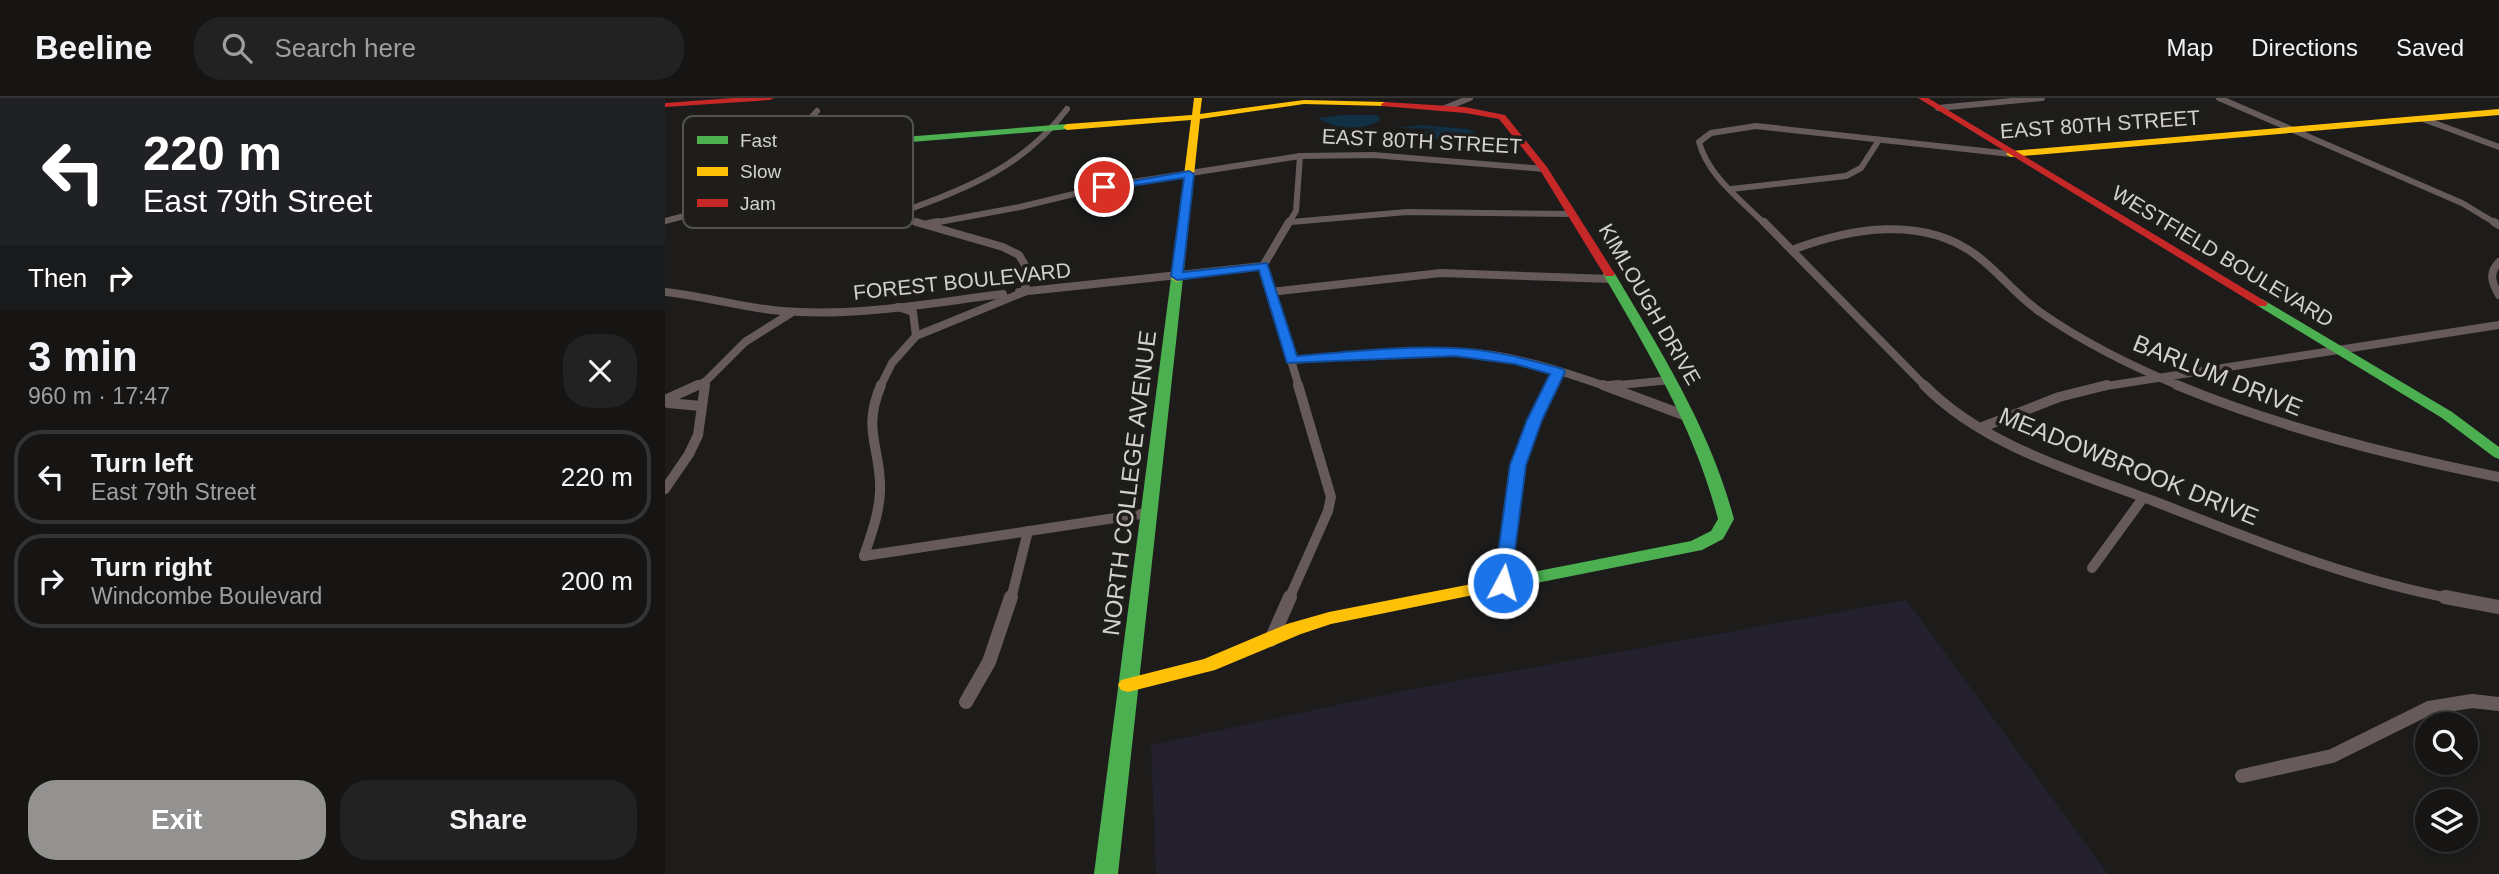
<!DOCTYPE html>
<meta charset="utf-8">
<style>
:root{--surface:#161514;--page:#232222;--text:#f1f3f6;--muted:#9e9fa0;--line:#353434;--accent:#939290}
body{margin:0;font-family:Arial,sans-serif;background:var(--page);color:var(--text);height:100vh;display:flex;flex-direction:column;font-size:26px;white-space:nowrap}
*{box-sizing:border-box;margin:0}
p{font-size:23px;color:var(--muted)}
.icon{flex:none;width:38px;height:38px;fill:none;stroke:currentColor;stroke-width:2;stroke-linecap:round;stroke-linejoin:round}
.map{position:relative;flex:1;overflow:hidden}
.sheet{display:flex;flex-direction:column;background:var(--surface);width:665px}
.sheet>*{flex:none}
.hud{background:#202124;color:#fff;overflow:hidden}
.tools{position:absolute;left:1750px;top:614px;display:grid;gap:14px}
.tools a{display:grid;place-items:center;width:63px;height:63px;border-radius:50%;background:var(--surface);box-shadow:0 4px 10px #0003,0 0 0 2px var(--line);font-size:35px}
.pin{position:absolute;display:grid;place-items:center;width:60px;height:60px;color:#fff;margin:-30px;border:4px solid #fff;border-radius:50%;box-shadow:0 2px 7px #0007}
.me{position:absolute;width:77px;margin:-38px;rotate:6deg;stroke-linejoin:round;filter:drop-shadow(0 0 5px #0008)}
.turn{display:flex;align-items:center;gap:24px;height:147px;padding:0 28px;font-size:32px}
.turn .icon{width:91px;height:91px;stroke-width:2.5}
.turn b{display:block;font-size:49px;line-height:60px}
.then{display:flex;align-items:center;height:66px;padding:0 28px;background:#0003;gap:14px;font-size:26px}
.round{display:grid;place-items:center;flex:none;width:74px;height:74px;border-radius:28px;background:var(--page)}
.head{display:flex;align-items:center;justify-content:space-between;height:119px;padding:0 28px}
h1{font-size:42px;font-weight:700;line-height:52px}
.cta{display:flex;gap:14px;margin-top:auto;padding:14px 28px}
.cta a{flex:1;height:80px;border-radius:28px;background:var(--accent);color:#fff;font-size:28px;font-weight:700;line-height:80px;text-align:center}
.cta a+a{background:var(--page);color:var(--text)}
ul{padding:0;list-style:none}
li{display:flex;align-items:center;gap:21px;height:94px;margin:0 14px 10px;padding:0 14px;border:4px solid var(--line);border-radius:28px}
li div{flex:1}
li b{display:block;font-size:26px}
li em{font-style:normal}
header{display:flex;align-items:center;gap:42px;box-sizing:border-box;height:98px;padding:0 35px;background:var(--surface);border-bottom:2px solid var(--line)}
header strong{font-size:33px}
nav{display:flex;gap:38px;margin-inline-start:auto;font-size:24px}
.search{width:490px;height:63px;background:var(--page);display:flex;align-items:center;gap:18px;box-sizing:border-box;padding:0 24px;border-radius:28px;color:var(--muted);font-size:26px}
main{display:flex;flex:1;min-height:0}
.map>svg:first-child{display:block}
.education{fill:#24202e}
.water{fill:#113044}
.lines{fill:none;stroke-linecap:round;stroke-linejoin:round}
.street-far3{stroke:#665a5b;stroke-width:6}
.street-far2{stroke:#665a5b;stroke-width:8}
.street-far1{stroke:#665a5b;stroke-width:10}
.street{stroke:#665a5b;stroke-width:14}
.fast{fill:#4caf50;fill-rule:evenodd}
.slow{fill:#ffc107;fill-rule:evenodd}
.jam{fill:#c62828;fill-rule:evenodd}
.route{fill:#1a73e8;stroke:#114b97;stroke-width:2}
.labels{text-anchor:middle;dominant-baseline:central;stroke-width:7;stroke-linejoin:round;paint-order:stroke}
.far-street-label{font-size:21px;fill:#d2d1cf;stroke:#1e1d1a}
.street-label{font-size:24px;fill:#d2d1cf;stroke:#1e1d1a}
.key{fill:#1e1d1a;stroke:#545350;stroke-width:2}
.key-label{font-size:19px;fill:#d2d1cf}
</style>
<header>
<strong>Beeline</strong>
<div class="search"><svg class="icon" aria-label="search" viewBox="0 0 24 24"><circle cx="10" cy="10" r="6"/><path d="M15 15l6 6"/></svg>Search here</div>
<nav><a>Map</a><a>Directions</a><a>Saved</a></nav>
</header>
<main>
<section class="sheet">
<div class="hud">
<div class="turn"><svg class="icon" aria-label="left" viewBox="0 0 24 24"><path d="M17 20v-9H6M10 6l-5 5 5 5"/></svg><div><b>220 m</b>East 79th Street</div></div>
<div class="then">Then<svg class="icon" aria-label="right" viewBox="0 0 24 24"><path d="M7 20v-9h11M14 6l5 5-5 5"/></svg></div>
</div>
<div class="head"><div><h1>3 min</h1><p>960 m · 17:47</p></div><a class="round"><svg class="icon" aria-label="close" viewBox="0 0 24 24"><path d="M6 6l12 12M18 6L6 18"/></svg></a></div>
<ul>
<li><svg class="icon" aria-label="left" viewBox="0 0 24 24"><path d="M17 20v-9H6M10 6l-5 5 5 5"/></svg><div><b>Turn left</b><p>East 79th Street</p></div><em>220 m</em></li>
<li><svg class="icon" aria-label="right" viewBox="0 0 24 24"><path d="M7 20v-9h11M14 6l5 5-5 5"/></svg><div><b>Turn right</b><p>Windcombe Boulevard</p></div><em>200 m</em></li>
</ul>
<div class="cta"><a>Exit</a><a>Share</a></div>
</section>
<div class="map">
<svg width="1834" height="776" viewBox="0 0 1834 776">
<rect width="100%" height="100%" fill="#1d1c1b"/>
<!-- education -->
<path class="education" d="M 1241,502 L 1443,776 L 491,776 L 486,647 L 742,592 Z"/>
<!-- water -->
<g class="water">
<path d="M 679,17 L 713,17 L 715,22 C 699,34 669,31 653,20 Z"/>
<path d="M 756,27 L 803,31 L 832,46 L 813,47 L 741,37 L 773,31 L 734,30 Z"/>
</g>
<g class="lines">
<!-- street-far3 -->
<g class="street-far3">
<path d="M 1554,0 L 1797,105 L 1832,126"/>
<path d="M 780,10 L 805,0"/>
<path d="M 1273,10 L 1377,0"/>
<path d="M 152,13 L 132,36 L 125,50 C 128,61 130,72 138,80 C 164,106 223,116 257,126"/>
<path d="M 1758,21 L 1834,49"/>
<path d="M 1066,91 L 1181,78 L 1196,70 L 1214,42"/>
<path d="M 229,117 C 298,91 356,72 402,11"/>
<path d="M 0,123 L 144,85"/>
<path d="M 626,124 L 742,114 L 907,116"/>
<path d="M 263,126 L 355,109 L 442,88 L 635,58 L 708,57 L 879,71"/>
<path d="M 623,126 L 631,113 L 635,58"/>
<path d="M 1100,126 C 1076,102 1043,78 1034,44 L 1046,35 L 1091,28 L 1346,56"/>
</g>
<!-- street-far2 -->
<g class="street-far2">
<path d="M 624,124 L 598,168 L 634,289"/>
<path d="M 1099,124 L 1261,289"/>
<path d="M 1829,124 L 1834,127"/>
<path d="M 263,126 L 273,124"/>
<path d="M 1127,152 C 1185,130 1258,117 1311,157 C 1334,174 1351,197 1375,214 C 1418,244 1468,269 1517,289"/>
<path d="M 1834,164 C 1823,175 1827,185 1834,197"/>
<path d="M 0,194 C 39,198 78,210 117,213 C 191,219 265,205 338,196"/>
<path d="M 354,194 L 598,168"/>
<path d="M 605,194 L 776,175 L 946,181"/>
<path d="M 233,209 L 248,214 L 251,238"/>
<path d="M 626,262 C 690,258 755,248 819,256 C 861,261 902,275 943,289"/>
<path d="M 944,288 L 1006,282"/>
<path d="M 29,289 L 40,284"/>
<path d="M 39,289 L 40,284 L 80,244 L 126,215"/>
<path d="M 215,289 L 227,265 L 251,238 L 359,194 L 364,174 L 354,157 L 338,149 L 251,124"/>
<path d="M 886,289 L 893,274"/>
<path d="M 1435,289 L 1834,227"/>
</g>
<!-- street-far1 -->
<g class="street-far1">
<path d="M 938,287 L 1024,319"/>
<path d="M 1259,287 C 1320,349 1412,374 1491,404 C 1589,442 1685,482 1789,501"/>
<path d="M 1512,287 C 1616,330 1724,357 1834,379"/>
<path d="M 944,288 L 954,287"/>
<path d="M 0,302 L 33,287"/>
<path d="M 3,305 L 36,308"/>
<path d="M 1315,330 L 1394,299 L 1442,287"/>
<path d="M 0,391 L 24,356 L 33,337 L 40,287"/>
<path d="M 199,458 C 206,437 214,416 215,394 C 217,351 196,334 216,287"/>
<path d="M 199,458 L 483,415"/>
<path d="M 1427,470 L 1478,400"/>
<path d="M 838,485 L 853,367 L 887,287"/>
<path d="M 346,501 L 363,433"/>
<path d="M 624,501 L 663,413 L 666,399 L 633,287"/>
</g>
<!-- street -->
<g class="street">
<path d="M 1780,499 L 1834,509"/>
<path d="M 606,542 L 625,499"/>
<path d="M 301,604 L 324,564 L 346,499"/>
<path d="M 1577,678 L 1667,658 L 1764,610 L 1807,603 L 1834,606"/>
</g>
<!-- fast -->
<g class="fast">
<path d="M 402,26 L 406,29 L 405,31 L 125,54 L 120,51 L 125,48 Z"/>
<path d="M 944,173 L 950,176 C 997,255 1045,331 1069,421 L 1058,441 L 1037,452 L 822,495 L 816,493 L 813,489 L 816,485 L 822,483 L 1026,443 L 1046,433 L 1053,421 C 1030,332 984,255 938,176 Z"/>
<path d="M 512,176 L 518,180 L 453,776 L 429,776 L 506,180 Z"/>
<path d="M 1597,201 L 1787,314 L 1834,349 L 1834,361 L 1829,359 L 1777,320 L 1593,208 L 1593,202 Z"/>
</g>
<!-- slow -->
<g class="slow">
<path d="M 529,0 L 537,0 L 535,16 L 639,2 L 720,4 L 724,6 L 720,8 L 639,6 L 535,21 L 518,180 L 512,184 L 506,180 L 526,22 L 402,32 L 398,29 L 402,26 L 527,17 Z"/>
<path d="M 1834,11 L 1834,17 L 1346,59 L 1341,56 L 1346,53 Z"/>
<path d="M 822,483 L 828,485 L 831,489 L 828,493 L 666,526 L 636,536 L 550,572 L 463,594 L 456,592 L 453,587 L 456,582 L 539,561 L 622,526 L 664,514 Z"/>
</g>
<!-- jam -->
<g class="jam">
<path d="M 68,0 L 109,0 L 105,2 L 0,9 L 0,5 Z"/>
<path d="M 1253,0 L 1263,0 L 1603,205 L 1601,208 L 1593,208 Z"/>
<path d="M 720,4 L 800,9 L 840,17 L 882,69 L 950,176 L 948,178 L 940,178 L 875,72 L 834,21 L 800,15 L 717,8 L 716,6 Z"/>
</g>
</g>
<!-- route -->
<path class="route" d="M 524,73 L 529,76 L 518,174 L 602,165 L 632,258 C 683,254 736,248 787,250 C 825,251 862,261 898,271 L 900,274 L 877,322 L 861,367 L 845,490 L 838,491 L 829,485 L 845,367 L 862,322 L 885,276 L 850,266 L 790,258 L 622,265 L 594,172 L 512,182 L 506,178 L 519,80 L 439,92 L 434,89 Z"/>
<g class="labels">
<!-- far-street labels -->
<g class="far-street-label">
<text transform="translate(1435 26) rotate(-4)">EAST 80TH STREET</text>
<text transform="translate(757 43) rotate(3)">EAST 80TH STREET</text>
<text transform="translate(1558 158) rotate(31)">WESTFIELD BOULEVARD</text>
<text transform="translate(297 183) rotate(-6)">FOREST BOULEVARD</text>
<text transform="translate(985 206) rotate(60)">KIMLOUGH DRIVE</text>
</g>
<!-- street labels -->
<g class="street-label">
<text transform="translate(1553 277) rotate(22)">BARLUM DRIVE</text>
<text transform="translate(1464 368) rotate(22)">MEADOWBROOK DRIVE</text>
<text transform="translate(464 385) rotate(-83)">NORTH COLLEGE AVENUE</text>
</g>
</g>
<!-- legend -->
<rect x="18" y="18" width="230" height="112" rx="10" class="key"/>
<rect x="32" y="38" width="31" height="8" fill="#4caf50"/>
<rect x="32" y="69" width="31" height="9" fill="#ffc107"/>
<rect x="32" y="101" width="31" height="8" fill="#c62828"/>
<g class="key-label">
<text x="75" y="49">Fast</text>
<text x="75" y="80">Slow</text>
<text x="75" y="112">Jam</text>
</g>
</svg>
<div class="tools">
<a><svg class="icon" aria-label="search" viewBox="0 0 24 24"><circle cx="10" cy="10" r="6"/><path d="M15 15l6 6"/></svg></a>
<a><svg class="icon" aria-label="layers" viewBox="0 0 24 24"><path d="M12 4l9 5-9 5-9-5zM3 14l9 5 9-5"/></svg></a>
</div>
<div class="pin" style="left:439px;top:89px;background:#d93025"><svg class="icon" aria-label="arrive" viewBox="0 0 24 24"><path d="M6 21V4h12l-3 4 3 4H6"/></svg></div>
<svg class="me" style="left:838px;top:485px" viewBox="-20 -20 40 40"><circle r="17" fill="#1a73e8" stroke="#fff" stroke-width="3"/><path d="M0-11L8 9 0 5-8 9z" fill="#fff"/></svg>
</div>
</main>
